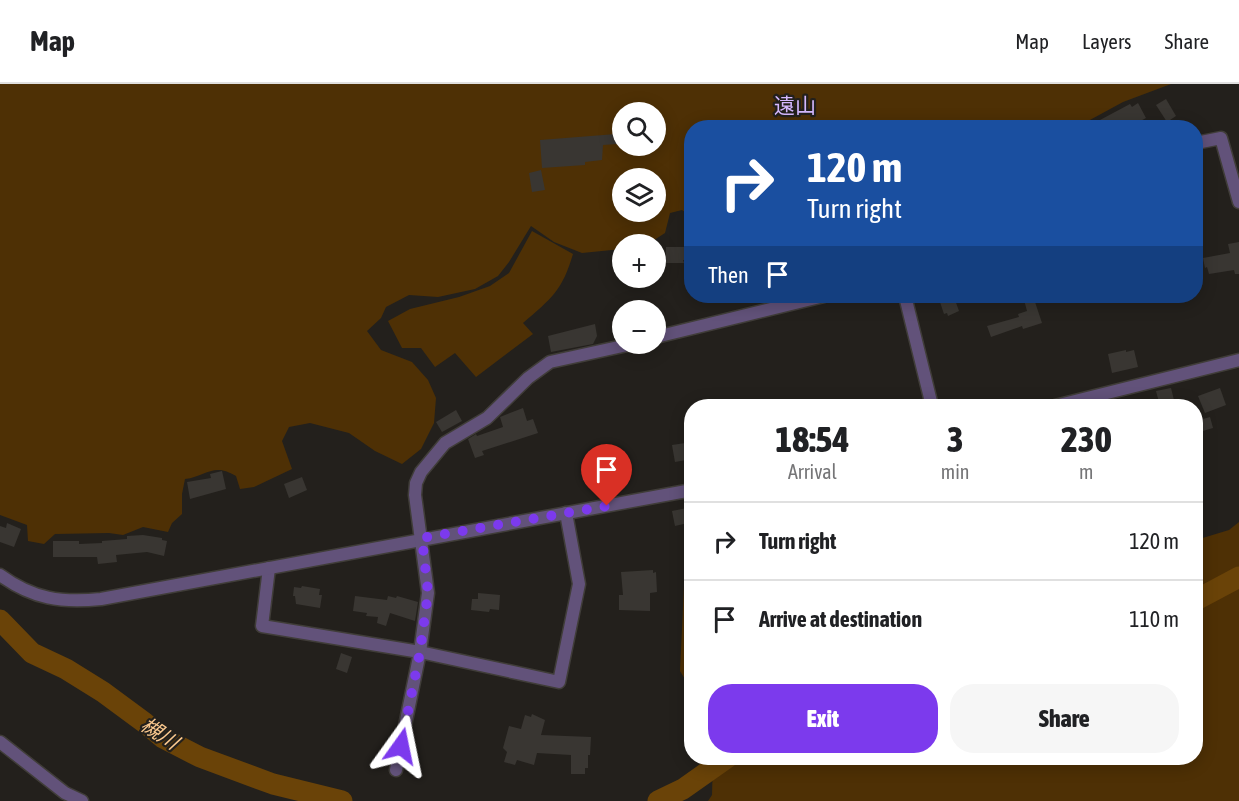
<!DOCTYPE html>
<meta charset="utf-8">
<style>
:root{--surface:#fff;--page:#f6f6f6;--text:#202124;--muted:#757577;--line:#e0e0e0;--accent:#7c3aed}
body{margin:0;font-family:"Asap Condensed","Noto Sans JP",sans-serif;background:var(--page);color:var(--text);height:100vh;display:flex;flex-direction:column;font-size:22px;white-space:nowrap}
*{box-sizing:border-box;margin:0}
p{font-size:20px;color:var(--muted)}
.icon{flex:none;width:33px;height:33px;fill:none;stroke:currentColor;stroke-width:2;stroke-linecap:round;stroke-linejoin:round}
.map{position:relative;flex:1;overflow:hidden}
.panel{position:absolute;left:684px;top:315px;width:519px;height:366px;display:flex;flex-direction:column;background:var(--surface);border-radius:24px;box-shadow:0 3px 15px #0003}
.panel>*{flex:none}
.banner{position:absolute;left:684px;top:36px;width:519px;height:183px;border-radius:24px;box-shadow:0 3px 15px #0003;background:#1a4fa0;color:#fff;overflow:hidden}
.buttons{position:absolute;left:612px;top:18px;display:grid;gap:12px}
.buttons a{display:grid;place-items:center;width:54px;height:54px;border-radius:50%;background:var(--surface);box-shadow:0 3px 15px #0003;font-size:30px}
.pin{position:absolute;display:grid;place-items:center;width:51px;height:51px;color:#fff;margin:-62px -26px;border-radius:50% 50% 50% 0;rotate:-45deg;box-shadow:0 0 6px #0007}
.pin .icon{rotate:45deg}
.me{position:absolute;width:66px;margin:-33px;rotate:12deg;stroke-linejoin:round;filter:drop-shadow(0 0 4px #0008)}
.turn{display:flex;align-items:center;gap:21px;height:126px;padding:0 24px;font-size:27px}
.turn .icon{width:78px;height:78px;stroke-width:2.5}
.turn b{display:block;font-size:42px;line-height:51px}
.then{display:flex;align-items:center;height:57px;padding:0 24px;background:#0003;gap:12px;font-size:22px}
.eta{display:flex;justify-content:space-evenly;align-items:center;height:102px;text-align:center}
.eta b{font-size:36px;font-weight:800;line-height:42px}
.action{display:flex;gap:12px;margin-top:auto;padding:12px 24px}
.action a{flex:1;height:69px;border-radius:24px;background:var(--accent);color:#fff;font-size:24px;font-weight:800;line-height:69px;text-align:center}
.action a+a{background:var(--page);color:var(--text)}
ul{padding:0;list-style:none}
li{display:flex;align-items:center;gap:18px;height:78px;padding:0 24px;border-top:2px solid var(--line)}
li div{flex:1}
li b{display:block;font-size:22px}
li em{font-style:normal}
header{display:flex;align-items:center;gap:36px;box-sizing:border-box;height:84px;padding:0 30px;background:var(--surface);border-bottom:2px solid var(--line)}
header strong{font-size:28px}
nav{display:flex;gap:33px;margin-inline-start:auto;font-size:21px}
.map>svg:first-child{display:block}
.green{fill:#4e3005;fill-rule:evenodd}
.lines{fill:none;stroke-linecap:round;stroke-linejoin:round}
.river{stroke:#6a4308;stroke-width:21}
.building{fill:#393632}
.minor-casing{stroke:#403d39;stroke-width:15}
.minor{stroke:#62527a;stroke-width:12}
.route{stroke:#7c3aed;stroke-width:10;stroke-dasharray:0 18}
.labels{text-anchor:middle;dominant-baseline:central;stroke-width:4.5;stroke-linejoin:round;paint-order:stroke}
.water-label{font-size:20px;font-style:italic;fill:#fbc98f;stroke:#23201c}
.quarter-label{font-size:21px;fill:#d4b8fe;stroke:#23201c}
</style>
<header>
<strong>Map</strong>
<nav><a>Map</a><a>Layers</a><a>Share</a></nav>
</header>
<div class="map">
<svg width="1239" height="717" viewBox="0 0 1239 717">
<rect width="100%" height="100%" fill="#23201c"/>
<!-- green -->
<g class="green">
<path d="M 0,0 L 1171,0 L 1123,18 L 1077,43 L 692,44 L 691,132 L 682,126 L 670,129 L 665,149 L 648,160 L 622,160 L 622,165 L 582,169 L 554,158 L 531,142 L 509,178 L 498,192 L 475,205 L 438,213 L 409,211 L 386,223 L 381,234 L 367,247 L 381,266 L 412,278 L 428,296 L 436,314 L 434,339 L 421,365 L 402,380 L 375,367 L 349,349 L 310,339 L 289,343 L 282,357 L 292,385 L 254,403 L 240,405 L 236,392 C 213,378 207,392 185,395 L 182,410 L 182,430 L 172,439 L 168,448 L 143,443 L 123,451 L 109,449 L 55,450 L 44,460 L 28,457 L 27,441 L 0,431 ZM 622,28 L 656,28 L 656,62 L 622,62 ZM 622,94 L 656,94 L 656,128 L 622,128 Z"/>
<path d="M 532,147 L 573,170 C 562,207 552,214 523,239 L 533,250 L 476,293 L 455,269 L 435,283 L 421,264 L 402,264 L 388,237 L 410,225 L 459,213 L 490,202 L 509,189 Z"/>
<path d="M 1239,438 L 1239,717 L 708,717 L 712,711 L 713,674 L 1196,674 L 1196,456 L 1229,446 Z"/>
<path d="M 691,497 L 691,605 L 680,587 L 684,502 Z"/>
</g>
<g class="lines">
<!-- river -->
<g class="river">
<path d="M 1196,516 L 1239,493"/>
<path d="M 0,536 L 32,569 L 66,585 L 103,608 L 145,639 L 163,654 L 200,673 L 273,700 L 342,717"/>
<path d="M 658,717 L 683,705 L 727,674"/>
</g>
</g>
<!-- building -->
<g class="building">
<path d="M 1166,15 L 1176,32 L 1167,38 L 1156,21 Z"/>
<path d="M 1138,19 L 1146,34 L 1133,41 L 1131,38 L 1121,44 L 1085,44 L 1130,20 L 1132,23 Z"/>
<path d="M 616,50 L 617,60 L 603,61 L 602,76 L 585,78 L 585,81 L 542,84 L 540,56 Z"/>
<path d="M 541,86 L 545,106 L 532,108 L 529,89 Z"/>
<path d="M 1239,158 L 1239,190 L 1235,190 L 1234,186 L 1209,190 L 1207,183 L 1205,184 L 1203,174 L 1230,169 L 1228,160 Z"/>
<path d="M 666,163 L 688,163 L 688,176 L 683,176 L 684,179 L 666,179 Z"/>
<path d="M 1023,212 L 1033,212 L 1042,239 L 1023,245 L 1022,242 L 991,253 L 987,242 L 1019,233 L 1018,230 L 1027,227 Z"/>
<path d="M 954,213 L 959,227 L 948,232 L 947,229 L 944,230 L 940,218 Z"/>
<path d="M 595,240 L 597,252 L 593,260 L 551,268 L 548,252 Z"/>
<path d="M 1126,266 L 1126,268 L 1134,266 L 1138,283 L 1112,289 L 1108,270 Z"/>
<path d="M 1171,304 L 1175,320 L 1160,322 L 1156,307 Z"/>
<path d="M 1220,304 L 1226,321 L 1205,329 L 1198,312 Z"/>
<path d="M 523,324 L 527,337 L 533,335 L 538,349 L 482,367 L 484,371 L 475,374 L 468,355 L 476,350 L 477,352 L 503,343 L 500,333 Z"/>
<path d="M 456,326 L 462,337 L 442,348 L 436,338 Z"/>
<path d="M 1210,333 L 1213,344 L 1196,349 L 1196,337 Z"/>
<path d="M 692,358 L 692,375 L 675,378 L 672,361 Z"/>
<path d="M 222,387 L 226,405 L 190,415 L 187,398 L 211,394 L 210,390 Z"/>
<path d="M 302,393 L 307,406 L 289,414 L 284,400 Z"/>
<path d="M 692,423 L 692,438 L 675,442 L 672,427 Z"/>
<path d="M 7,439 L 21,445 L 14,463 L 0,458 L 0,442 L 6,444 Z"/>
<path d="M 143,451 L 162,454 L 162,456 L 167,457 L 164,472 L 147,468 L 116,471 L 117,478 L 98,480 L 97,473 L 53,473 L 53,457 L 79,457 L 79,460 L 102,459 L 102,457 L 127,455 L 127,452 Z"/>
<path d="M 653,486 L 653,489 L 656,488 L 657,508 L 650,509 L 650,527 L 619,526 L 619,511 L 623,511 L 621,488 Z"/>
<path d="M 302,502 L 320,505 L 319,511 L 322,511 L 320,524 L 296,520 L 295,512 L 293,512 L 294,503 L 301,504 Z"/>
<path d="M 478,509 L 500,511 L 499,526 L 490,525 L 489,528 L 471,526 L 472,515 L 478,515 Z"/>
<path d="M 355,512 L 387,516 L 388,512 L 396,514 L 397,512 L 418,518 L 415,537 L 390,529 L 386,542 L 377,539 L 378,533 L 366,532 L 367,529 L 353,527 Z"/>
<path d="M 341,569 L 352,573 L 347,589 L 336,585 Z"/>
<path d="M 532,630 L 545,636 L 541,651 L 591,653 L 590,671 L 588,671 L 588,684 L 585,684 L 585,690 L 571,690 L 571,671 L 537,669 L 534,681 L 517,676 L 515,681 L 504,678 L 507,668 L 503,664 L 509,642 L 521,645 L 525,631 L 531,633 Z"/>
</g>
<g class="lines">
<defs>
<g id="minor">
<path d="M 1196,59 L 1221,54 L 1239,118"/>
<path d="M 905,212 L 932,322"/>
<path d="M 656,253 L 824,212"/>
<path d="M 1055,322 L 1239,276"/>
<path d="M 269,484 L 262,542 L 420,568 L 559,598 L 579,500 L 566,429"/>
<path d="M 0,491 C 33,515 61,519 101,515 L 692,406"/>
<path d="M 0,658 L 65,709 L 82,717"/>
<path d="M 396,686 L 420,568 L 428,509 L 415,411 L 416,399 L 421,388 L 445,359 L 487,334 L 528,294 L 550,278 L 632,260"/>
</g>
</defs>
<!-- minor casing -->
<use href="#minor" class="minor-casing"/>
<!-- minor -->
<use href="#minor" class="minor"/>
</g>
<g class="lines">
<!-- route -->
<path class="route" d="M 401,662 L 420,568 L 428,509 L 422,454 L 607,422"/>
</g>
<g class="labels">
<!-- water labels -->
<g class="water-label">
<text transform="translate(160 649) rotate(33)">槻川</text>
</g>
<!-- quarter labels -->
<g class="quarter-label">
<text x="795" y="21">遠山</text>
</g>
</g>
</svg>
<div class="buttons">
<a><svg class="icon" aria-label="search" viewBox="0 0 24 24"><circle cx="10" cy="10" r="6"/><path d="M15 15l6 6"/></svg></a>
<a><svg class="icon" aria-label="layers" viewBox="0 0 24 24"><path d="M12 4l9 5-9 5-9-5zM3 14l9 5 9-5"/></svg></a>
<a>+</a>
<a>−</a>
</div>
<div class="pin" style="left:607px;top:422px;background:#d93025"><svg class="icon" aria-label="arrive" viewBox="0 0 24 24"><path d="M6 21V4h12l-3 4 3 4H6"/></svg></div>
<svg class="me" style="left:401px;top:662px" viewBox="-20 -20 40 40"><path d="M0-17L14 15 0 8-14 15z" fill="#7c3aed" stroke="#fff" stroke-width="4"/></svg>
<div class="banner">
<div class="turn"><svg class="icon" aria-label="right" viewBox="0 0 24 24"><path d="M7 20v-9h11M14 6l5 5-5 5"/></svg><div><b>120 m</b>Turn right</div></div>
<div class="then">Then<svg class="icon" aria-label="arrive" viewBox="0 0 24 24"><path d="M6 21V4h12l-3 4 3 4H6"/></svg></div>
</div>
<section class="panel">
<div class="eta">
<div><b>18:54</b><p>Arrival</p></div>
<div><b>3</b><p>min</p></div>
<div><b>230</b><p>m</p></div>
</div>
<ul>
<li><svg class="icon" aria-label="right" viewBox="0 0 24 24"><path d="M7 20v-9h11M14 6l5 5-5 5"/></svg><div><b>Turn right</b></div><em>120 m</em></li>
<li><svg class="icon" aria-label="arrive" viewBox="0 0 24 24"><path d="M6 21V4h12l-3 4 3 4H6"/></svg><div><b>Arrive at destination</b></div><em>110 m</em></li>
</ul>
<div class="action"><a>Exit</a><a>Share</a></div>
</section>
</div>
